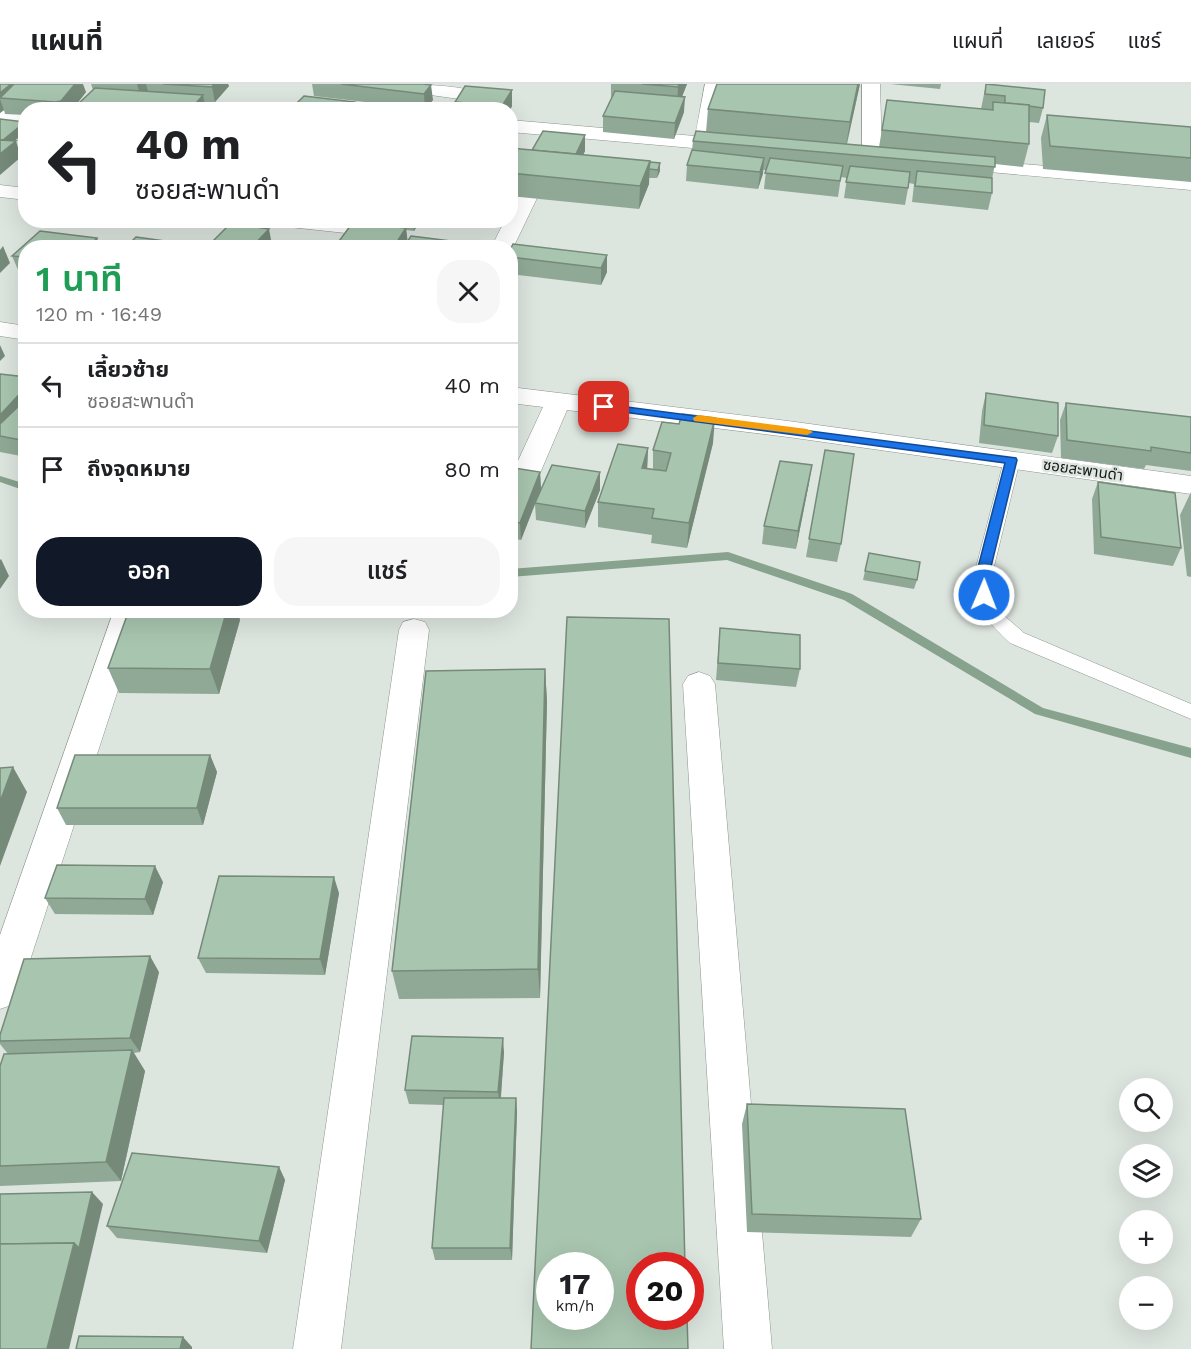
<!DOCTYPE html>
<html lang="th">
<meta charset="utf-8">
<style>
:root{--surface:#fff;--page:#f6f6f6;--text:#202124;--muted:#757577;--line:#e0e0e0;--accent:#111827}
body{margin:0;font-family:"Work Sans","Noto Sans Thai",sans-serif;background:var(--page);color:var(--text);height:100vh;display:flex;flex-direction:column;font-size:22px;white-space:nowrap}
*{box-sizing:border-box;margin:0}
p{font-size:20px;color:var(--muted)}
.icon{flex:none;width:33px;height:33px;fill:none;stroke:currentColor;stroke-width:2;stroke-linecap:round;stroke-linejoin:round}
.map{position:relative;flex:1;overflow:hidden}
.sheet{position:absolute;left:18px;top:156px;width:500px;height:378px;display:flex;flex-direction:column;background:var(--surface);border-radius:24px;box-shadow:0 6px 24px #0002}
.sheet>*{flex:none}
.top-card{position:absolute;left:18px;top:18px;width:500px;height:126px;border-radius:24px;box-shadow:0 6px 24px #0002;background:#fff;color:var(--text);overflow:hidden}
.buttons{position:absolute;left:1119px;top:994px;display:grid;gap:12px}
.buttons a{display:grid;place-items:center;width:54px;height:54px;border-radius:50%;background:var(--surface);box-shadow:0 6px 24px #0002;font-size:30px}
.speed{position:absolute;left:536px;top:1168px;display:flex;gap:12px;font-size:30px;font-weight:700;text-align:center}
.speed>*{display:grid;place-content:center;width:78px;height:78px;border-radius:50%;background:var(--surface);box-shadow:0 6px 24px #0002;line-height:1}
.speed small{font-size:15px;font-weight:400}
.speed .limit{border:9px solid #d22;background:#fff;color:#111}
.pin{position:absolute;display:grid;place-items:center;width:51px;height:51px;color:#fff;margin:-26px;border-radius:12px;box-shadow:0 3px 9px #0006}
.me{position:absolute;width:66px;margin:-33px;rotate:1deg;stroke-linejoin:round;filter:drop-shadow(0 0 4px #0008)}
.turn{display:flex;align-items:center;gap:21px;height:126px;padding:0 18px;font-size:27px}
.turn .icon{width:78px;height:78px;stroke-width:2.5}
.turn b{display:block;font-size:42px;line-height:51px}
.round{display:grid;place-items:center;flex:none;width:63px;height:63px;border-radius:24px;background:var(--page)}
.head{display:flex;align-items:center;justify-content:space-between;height:102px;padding:0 18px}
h1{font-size:36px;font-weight:600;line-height:45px;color:#1e9e55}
.primary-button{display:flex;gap:12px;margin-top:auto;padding:12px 18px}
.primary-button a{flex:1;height:69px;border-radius:24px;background:var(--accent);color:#fff;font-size:24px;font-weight:600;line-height:69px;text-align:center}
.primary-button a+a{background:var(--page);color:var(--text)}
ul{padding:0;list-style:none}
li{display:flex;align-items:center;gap:18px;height:84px;padding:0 18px;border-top:2px solid var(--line)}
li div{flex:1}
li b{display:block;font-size:22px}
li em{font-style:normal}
header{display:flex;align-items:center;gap:36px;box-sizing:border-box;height:84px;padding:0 30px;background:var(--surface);border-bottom:2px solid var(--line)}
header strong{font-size:28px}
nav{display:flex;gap:33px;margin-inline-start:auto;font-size:21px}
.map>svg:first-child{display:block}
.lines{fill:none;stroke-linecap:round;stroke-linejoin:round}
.stream{fill:#87a28d;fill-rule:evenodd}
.lane-casing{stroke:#8d958f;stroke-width:1}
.street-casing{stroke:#8d958f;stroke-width:1}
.lane{fill:#fff;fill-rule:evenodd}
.street{fill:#fff;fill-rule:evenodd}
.wall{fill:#90a996}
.shaded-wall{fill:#768a7a}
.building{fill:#a8c5af;stroke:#768a7a;stroke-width:1.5;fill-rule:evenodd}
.route{fill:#1a73e8;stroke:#114b97;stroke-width:1.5}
.slow{fill:#f59e0b}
.labels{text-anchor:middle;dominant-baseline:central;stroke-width:5;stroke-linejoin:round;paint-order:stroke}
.street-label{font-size:15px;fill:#151816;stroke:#dde5df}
</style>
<header>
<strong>แผนที่</strong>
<nav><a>แผนที่</a><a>เลเยอร์</a><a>แชร์</a></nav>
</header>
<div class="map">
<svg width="1191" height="1265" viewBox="0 0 1191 1265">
<rect width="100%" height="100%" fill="#dde5df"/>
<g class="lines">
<!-- stream -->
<g class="stream">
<path d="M 0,392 L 26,400 L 26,407 L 0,398 Z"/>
<path d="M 728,468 L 852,510 L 1043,624 L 1191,664 L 1191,674 L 1035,630 L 844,516 L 727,476 L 510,493 L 510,485 Z"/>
</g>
<defs>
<path id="lane" d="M 1012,371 L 1020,376 L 991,495 L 993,511 L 1001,529 L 1024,549 L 1191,620 L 1191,635 L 1010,559 C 988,538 977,527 973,495 L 1004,376 Z"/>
<g id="street">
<path d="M 379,0 C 408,0 437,0 466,5 L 468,9 L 466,13 L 459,15 L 388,5 L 382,4 Z"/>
<path d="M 705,0 L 723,0 L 714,54 L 745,58 L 748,62 L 745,66 L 738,68 L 510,48 L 510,36 L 695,52 Z"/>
<path d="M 862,0 L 880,0 L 882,73 L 879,77 L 865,77 L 862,73 Z"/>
<path d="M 0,24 L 26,28 L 26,40 L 0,36 Z"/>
<path d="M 951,74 L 1191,94 L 1191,106 L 944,84 L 941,80 L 944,76 Z"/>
<path d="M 0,101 L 26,104 L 26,116 L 0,113 Z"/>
<path d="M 528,106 L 535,108 L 538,112 L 513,164 L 510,168 L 510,164 L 491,164 L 505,136 L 510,136 C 510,125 514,117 521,108 Z"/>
<path d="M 270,136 L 345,136 L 363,139 L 366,144 L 363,149 L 355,150 L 280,142 L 272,141 Z"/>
<path d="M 0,238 L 26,242 L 26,256 L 0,252 Z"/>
<path d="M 510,303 L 788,337 L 1191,392 L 1191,410 L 788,353 L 567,326 L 538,394 L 534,400 L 524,403 L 514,400 L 510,394 L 543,323 L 510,319 Z"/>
<path d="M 114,526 L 144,526 L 20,907 L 14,920 L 0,925 L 0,851 Z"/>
<path d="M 414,535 L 425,538 L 429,546 L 341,1265 L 293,1265 L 399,546 L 403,538 Z"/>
<path d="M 699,588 L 710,592 L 715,600 L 772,1265 L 724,1265 L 683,600 L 688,592 Z"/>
</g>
</defs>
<!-- lane casing -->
<use href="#lane" class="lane-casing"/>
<!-- street casing -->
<use href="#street" class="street-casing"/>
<!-- lane -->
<use href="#lane" class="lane"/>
<!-- street -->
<use href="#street" class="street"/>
</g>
<!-- wall -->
<g class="wall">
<path d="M 0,0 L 86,8 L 72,26 L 26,26 L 26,31 L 5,30 L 4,26 L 0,29 Z"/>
<path d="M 91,0 L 228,0 L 229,2 L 215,18 L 204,18 L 206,26 L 75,26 L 74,24 L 93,6 Z"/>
<path d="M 312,0 L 423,0 L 433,16 L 425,25 L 314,12 Z"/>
<path d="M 611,0 L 687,0 L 682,13 L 684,28 L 674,55 L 603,48 L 603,32 L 611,15 Z"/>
<path d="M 717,0 L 860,0 L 847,60 L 879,63 L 887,16 L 981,25 L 986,0 L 1043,24 L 1039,39 L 1029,38 L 1029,60 L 1023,83 L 995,80 L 992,95 L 992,109 L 988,126 L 912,118 L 914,100 L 909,99 L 905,121 L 844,114 L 847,94 L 841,93 L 838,113 L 764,105 L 766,86 L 763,86 L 758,105 L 686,97 L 687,81 L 692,66 L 693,57 L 706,48 L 708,25 Z"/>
<path d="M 890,0 L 941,0 L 940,5 Z"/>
<path d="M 455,18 L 512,22 L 510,26 L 456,26 Z"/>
<path d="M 295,21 L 356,26 L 295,26 Z"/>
<path d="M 1047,31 L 1191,43 L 1191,98 L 1043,85 L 1041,54 Z"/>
<path d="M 510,64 L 532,66 L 585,67 L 583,71 L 660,79 L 660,87 L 657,94 L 649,94 L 649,100 L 639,125 L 510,112 Z"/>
<path d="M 366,136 L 421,136 L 414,147 L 406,146 L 407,157 L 334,164 L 367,139 Z"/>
<path d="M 40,147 L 97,154 L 100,164 L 26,164 L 26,189 L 19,188 L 12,172 Z"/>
<path d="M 510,166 L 607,171 L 607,188 L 601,201 L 510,190 Z"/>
<path d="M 0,290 L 26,293 L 26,373 L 0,368 Z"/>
<path d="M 986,309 L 1058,352 L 1052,369 L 979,359 L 982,327 Z"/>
<path d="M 1066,319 L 1191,333 L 1191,387 L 1146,381 L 1144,385 L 1061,374 L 1060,336 Z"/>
<path d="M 713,359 L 687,464 L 651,459 L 652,451 L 598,443 L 598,418 L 648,364 L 647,385 L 653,385 L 653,366 Z"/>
<path d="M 825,366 L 841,460 L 837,478 L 806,473 Z"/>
<path d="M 540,388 L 541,405 L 600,388 L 600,406 L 585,444 L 536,436 L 535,420 L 521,456 L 510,454 L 510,393 Z"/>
<path d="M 1098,398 L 1181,464 L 1173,482 L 1094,470 L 1092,415 Z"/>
<path d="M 809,399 L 796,465 L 762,460 L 764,442 Z"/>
<path d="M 1191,408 L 1191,493 L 1187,492 L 1180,431 Z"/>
<path d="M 869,469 L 917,496 L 914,505 L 863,496 Z"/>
<path d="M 129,526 L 237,526 L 240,536 L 219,610 L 119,609 L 108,584 Z"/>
<path d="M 720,544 L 800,585 L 796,603 L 716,596 Z"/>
<path d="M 545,585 L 547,617 L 540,914 L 399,915 L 392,887 Z"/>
<path d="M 210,671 L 217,688 L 203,741 L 66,741 L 57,724 Z"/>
<path d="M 163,798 L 153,831 L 55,830 L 45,814 Z"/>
<path d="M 339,809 L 325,891 L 206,889 L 198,874 Z"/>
<path d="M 159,888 L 140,968 L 134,969 L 145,987 L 121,1097 L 0,1102 L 0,982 L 8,970 L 0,960 L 0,951 Z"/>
<path d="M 504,968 L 501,1014 L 516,1014 L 517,1028 L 512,1176 L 435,1176 L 432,1164 L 444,1021 L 409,1020 L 405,1006 Z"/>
<path d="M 747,1020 L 921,1135 L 911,1153 L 747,1148 L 742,1040 Z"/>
<path d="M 279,1083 L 285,1096 L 267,1169 L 117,1154 L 107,1142 Z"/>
</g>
<!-- shaded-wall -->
<g class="shaded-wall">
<path d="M 11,0 L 25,0 L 0,14 L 0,9 Z"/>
<path d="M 68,0 L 83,0 L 86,8 L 72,26 L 58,26 L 55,18 Z"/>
<path d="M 137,0 L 146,0 L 148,7 L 141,14 Z"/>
<path d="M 214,0 L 228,0 L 229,2 L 215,18 L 212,3 Z"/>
<path d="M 679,0 L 687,0 L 677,25 L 678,3 Z"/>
<path d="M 858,0 L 860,0 L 845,67 L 850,38 Z"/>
<path d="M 431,1 L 433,16 L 425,25 L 424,10 Z"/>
<path d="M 512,6 L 512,22 L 510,26 L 503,26 L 502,22 Z"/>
<path d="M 203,11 L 206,26 L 190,26 Z"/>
<path d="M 685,13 L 684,28 L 674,55 L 675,39 Z"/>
<path d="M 0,15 L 4,26 L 0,29 Z"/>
<path d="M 355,18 L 356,26 L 348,26 Z"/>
<path d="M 25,38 L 26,48 L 3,66 L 0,58 Z"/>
<path d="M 585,51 L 585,67 L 575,87 L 575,72 Z"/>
<path d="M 16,57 L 21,73 L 0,91 L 0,70 Z"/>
<path d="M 764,74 L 763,90 L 758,105 L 760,88 Z"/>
<path d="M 650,77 L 649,100 L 639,125 L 640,102 Z"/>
<path d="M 660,79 L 660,87 L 657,94 L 658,86 Z"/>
<path d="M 413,136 L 421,136 L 414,147 Z"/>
<path d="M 406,144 L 408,160 L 406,164 L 393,164 Z"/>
<path d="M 269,145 L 272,161 L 270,164 L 251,164 Z"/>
<path d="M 97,154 L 100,164 L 88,164 Z"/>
<path d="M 3,162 L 10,179 L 0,189 L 0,166 Z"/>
<path d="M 607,171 L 607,188 L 601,201 L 601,184 Z"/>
<path d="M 0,261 L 5,272 L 0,277 Z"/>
<path d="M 26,303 L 26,328 L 0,352 L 0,331 Z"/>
<path d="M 715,334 L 713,359 L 687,464 L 689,439 Z"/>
<path d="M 648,364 L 647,389 L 642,384 Z"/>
<path d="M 812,381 L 809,399 L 796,465 L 798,447 Z"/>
<path d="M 540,388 L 541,405 L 521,456 L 520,439 Z"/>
<path d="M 600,388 L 600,406 L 585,444 L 585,427 Z"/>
<path d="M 1,475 L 9,492 L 0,505 L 0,476 Z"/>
<path d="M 227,526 L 237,526 L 240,536 L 219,610 L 210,585 Z"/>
<path d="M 545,585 L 547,617 L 540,914 L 538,885 Z"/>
<path d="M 210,671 L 217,688 L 203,741 L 197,724 Z"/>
<path d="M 13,683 L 27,708 L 0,782 L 0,718 Z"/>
<path d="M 155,782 L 163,798 L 153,831 L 145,815 Z"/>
<path d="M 334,793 L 339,809 L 325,891 L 320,875 Z"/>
<path d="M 150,872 L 159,888 L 140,968 L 130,954 Z"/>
<path d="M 503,954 L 504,968 L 500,1022 L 498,1008 Z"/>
<path d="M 132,966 L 145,987 L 121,1097 L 106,1078 Z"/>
<path d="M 516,1014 L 517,1028 L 512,1176 L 510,1164 Z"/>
<path d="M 279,1083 L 285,1096 L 267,1169 L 259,1157 Z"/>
<path d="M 92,1108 L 103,1120 L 69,1265 L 47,1265 L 74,1159 Z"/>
<path d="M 183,1253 L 192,1263 L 192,1265 L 180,1265 Z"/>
</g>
<!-- building -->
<g class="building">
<path d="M 0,0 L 11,0 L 0,9 Z"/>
<path d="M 14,0 L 75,0 L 61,17 L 55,18 L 0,14 Z"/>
<path d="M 163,0 L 214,0 L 212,3 Z"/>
<path d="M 341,0 L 423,0 L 431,1 L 424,10 Z"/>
<path d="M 642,0 L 679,0 L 678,3 Z"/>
<path d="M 717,0 L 858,0 L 850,38 L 708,25 Z"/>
<path d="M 986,0 L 1045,6 L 1043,24 L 1029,22 L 1029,21 L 1005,19 L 1005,12 L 985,10 Z"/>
<path d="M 465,2 L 512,6 L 502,22 L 455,18 Z"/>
<path d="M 95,4 L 203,11 L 190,26 L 98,26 L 74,24 Z"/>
<path d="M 615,7 L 685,13 L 675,39 L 603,32 Z"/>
<path d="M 304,12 L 355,18 L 348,26 L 331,26 L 295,21 Z"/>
<path d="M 887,16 L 993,26 L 993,18 L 1029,21 L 1029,60 L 882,46 Z"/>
<path d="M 1047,31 L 1191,43 L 1191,74 L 1050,62 Z"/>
<path d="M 0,35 L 25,38 L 3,56 L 0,56 Z"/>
<path d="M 543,47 L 585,51 L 576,70 L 532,66 Z"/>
<path d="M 696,47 L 995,73 L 995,83 L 693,57 Z"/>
<path d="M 0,56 L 16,57 L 0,70 Z"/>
<path d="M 510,64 L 650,77 L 640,102 L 510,89 Z"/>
<path d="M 692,66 L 764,74 L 760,88 L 687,81 Z"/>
<path d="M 770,74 L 843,82 L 840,97 L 765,89 Z"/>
<path d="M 650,78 L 660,79 L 658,86 L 649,85 Z"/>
<path d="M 850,82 L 910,88 L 908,104 L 846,98 Z"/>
<path d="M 917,87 L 992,94 L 992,109 L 915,102 Z"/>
<path d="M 353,138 L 406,144 L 393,164 L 334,164 Z"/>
<path d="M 231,139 L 269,145 L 251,164 L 207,163 Z"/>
<path d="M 40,147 L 97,154 L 88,164 L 26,164 L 26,173 L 12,172 Z"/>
<path d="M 411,152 L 476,160 L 474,164 L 403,164 Z"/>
<path d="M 136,153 L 180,159 L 176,164 L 125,164 Z"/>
<path d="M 513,160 L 607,171 L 601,184 L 510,173 L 510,166 Z"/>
<path d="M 0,290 L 26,293 L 26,303 L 0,331 Z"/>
<path d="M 986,309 L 1058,319 L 1058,352 L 984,341 Z"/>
<path d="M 26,315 L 26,357 L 0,352 L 0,340 Z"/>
<path d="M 1066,319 L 1191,333 L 1191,369 L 1151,363 L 1151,367 L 1067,356 Z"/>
<path d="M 682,330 L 715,334 L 689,439 L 652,434 L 654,425 L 598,418 L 618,360 L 648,364 L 642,384 L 666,387 L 671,369 L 653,366 L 662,338 L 679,340 Z"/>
<path d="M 825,366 L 854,370 L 841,460 L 809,455 Z"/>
<path d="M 780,377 L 812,381 L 798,447 L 764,442 Z"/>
<path d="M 552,381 L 600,388 L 585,427 L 535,419 Z"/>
<path d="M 514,384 L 540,388 L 520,439 L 510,437 L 510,393 Z"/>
<path d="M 1098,398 L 1175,409 L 1181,464 L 1101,453 Z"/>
<path d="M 869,469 L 920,478 L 917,496 L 865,487 Z"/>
<path d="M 129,526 L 227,526 L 210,585 L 108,584 Z"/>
<path d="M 567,533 L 669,535 L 685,1182 L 639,1182 L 639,1233 L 687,1233 L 688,1265 L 531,1265 ZM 549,1182 L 600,1182 L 600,1233 L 549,1233 Z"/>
<path d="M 720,544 L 800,551 L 800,585 L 718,579 Z"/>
<path d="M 545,585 L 538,885 L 392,887 L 426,587 Z"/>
<path d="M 75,671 L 210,671 L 197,724 L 57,724 Z"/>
<path d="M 13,683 L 0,718 L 0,684 Z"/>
<path d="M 57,781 L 155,782 L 145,815 L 45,814 Z"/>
<path d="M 219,792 L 334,793 L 320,875 L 198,874 Z"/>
<path d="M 150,872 L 130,954 L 0,957 L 0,951 L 24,875 Z"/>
<path d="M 412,952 L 503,954 L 498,1008 L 405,1006 Z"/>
<path d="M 132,966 L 106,1078 L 0,1082 L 0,982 L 4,970 Z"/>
<path d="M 444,1014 L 516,1014 L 510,1164 L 432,1164 Z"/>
<path d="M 747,1020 L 905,1025 L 921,1135 L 752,1130 Z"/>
<path d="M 132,1069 L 279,1083 L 259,1157 L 107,1142 Z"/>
<path d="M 92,1108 L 79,1164 L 74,1159 L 0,1160 L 0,1110 Z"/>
<path d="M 74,1159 L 47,1265 L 0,1265 L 0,1160 Z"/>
<path d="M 79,1252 L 183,1253 L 180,1265 L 76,1265 Z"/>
</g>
<!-- route -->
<path class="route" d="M 604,320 L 1016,374 L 1017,376 L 988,495 L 991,511 L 989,514 L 980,514 L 975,495 L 1005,379 L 601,325 L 601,321 Z"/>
<!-- slow -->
<path class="slow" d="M 698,331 L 807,345 L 813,348 L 807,351 L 694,337 L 693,334 Z"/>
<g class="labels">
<!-- street labels -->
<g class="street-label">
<text transform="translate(1083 386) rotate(8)">ซอยสะพานดำ</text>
</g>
</g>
</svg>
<div class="buttons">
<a><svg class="icon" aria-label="search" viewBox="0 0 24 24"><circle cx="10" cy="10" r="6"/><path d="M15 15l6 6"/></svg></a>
<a><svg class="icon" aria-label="layers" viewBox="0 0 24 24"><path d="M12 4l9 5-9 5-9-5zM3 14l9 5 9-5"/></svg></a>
<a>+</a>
<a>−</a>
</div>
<div class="speed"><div>17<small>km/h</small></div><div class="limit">20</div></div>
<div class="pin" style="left:604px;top:323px;background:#d93025"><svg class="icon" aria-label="arrive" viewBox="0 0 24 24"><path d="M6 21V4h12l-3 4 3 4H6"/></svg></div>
<svg class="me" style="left:984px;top:511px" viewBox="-20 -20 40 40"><circle r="17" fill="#1a73e8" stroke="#fff" stroke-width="3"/><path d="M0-11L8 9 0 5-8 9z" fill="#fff"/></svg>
<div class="top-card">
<div class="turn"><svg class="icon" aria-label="left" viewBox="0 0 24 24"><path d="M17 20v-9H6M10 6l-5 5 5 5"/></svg><div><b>40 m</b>ซอยสะพานดำ</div></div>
</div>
<section class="sheet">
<div class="head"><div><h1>1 นาที</h1><p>120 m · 16:49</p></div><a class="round"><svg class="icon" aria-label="close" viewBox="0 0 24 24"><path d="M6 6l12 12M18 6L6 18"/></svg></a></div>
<ul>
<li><svg class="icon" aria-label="left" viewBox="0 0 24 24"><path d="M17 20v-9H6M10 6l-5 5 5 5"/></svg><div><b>เลี้ยวซ้าย</b><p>ซอยสะพานดำ</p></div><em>40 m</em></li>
<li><svg class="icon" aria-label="arrive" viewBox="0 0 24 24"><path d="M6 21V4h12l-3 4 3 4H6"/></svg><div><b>ถึงจุดหมาย</b></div><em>80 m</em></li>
</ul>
<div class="primary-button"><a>ออก</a><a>แชร์</a></div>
</section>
</div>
